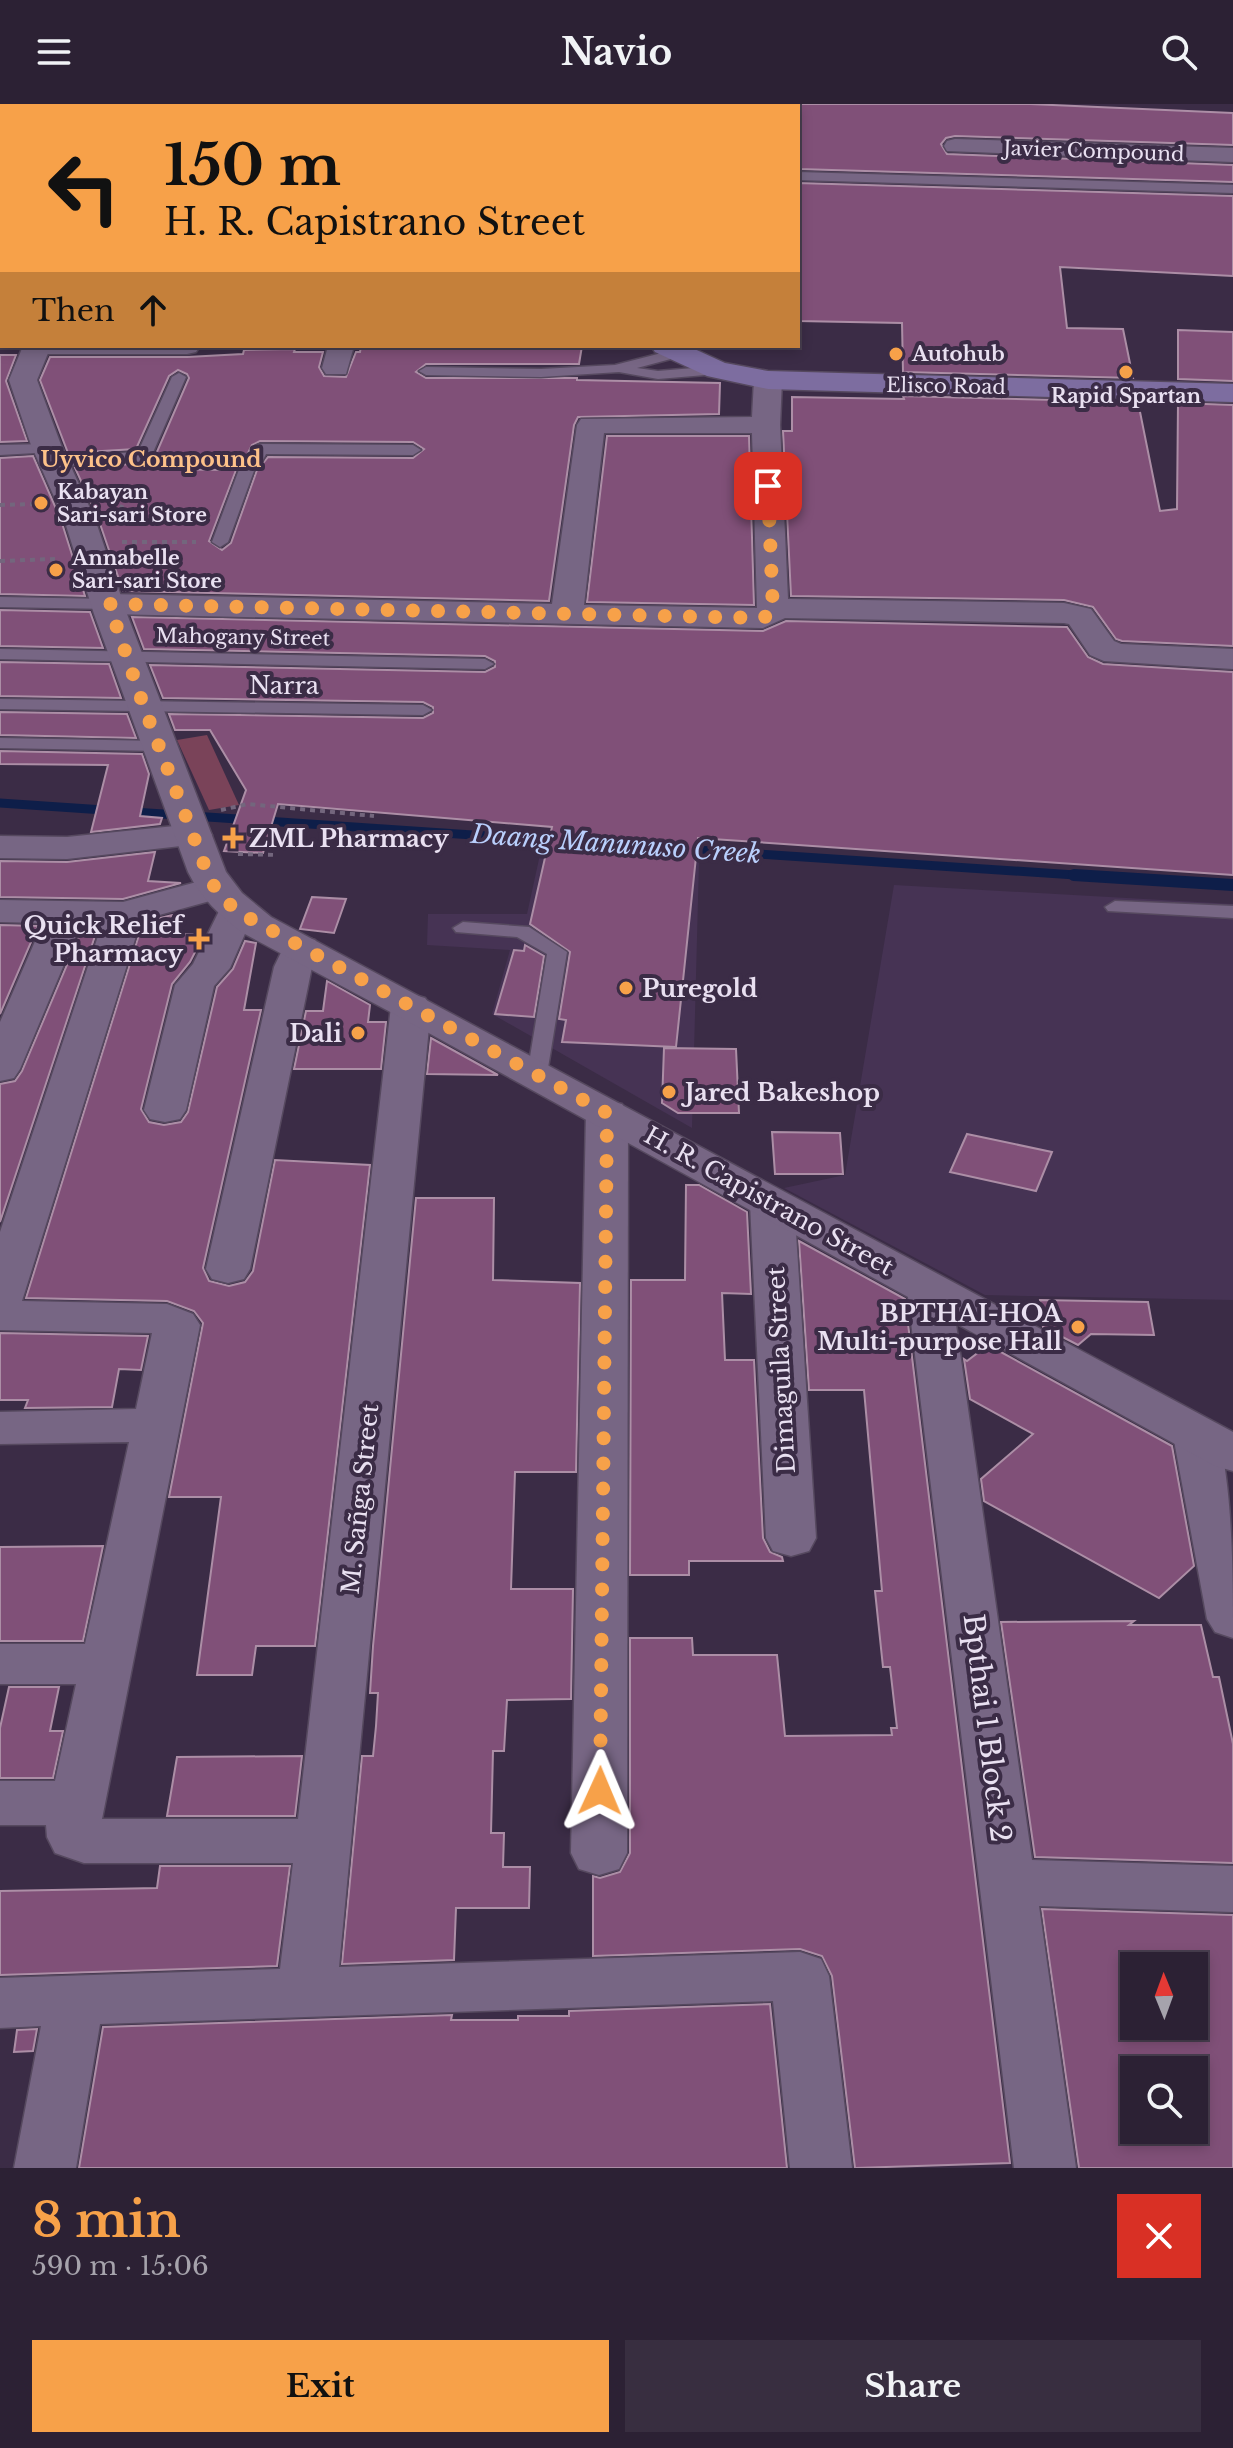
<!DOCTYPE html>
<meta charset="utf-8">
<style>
:root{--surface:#2c2134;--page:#382e40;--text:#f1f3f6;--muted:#a6a3ac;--line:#483e4f;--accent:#f7a149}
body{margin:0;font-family:"Libre Baskerville",serif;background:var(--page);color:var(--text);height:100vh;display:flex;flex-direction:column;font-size:30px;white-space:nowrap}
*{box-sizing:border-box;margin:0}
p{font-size:26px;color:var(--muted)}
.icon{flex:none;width:44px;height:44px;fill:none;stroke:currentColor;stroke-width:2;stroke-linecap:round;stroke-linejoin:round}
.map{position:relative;height:2064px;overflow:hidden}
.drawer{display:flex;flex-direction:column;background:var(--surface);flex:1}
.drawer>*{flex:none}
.hud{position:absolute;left:0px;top:0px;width:800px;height:244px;box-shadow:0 4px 12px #0003,0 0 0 2px var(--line);background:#f7a149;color:#111;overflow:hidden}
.needle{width:52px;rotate:359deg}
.tools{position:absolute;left:1120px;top:1848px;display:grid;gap:16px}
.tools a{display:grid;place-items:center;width:88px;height:88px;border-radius:0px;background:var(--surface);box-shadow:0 4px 12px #0003,0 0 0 2px var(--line);font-size:40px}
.pin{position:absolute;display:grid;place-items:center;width:68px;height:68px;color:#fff;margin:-34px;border-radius:16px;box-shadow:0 4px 12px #0006}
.me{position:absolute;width:88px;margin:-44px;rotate:1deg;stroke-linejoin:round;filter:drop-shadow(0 0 6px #0008)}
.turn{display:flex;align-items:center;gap:28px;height:168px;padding:0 32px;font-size:36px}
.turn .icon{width:104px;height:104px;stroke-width:2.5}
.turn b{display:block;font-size:56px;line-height:68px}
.then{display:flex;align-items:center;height:76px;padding:0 32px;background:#0003;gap:16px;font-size:30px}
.round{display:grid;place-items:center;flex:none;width:84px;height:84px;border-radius:0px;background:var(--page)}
.headline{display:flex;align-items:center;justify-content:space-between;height:136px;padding:0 32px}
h1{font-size:48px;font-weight:700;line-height:60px;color:var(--accent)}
.cta{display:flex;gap:16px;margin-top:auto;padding:16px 32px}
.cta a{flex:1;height:92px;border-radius:0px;background:var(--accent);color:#111;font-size:32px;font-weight:700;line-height:92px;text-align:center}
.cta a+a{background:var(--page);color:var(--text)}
header{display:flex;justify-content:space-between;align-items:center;height:104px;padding:0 32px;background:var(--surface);font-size:36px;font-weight:700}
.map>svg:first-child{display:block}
.built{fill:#463354}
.green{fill:#7a4359}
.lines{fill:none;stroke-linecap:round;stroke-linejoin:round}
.stream-far1{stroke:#0e1e49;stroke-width:9}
.stream{stroke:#0e1e49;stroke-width:12}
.building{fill:#805078;stroke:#ac8ea6;stroke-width:2;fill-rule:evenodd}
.service-casing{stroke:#56495f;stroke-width:3}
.minor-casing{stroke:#56495f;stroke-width:3}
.tertiary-casing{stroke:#56495f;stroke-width:3}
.secondary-casing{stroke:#56495f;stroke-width:3}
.path{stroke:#73667d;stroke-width:4;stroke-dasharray:5 5;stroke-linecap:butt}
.service{fill:#776684;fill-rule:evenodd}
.minor{fill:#776684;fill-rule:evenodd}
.tertiary{fill:#776684;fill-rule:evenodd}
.secondary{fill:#7d6da0;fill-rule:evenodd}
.route{stroke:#f7a149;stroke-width:14;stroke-dasharray:0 25.2}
.poi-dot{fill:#f7a149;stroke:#3b2c46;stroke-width:3}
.labels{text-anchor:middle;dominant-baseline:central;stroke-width:8;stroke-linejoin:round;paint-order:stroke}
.far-street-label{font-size:20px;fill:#e9e0f1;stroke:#3b2c46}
.far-poi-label{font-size:20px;font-weight:bold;fill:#e9e0f1;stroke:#3b2c46;text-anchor:start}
.far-neighbourhood-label{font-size:22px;font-weight:bold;fill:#fdc189;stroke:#3b2c46}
.street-label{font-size:24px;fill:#e9e0f1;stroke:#3b2c46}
.poi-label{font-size:24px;font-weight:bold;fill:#e9e0f1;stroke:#3b2c46;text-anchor:start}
.water-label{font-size:26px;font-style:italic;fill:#b9cffc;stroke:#3b2c46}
.near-street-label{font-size:28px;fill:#e9e0f1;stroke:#3b2c46}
</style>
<header><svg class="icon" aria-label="menu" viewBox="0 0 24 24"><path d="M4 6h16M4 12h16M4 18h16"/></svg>Navio<svg class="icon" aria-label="search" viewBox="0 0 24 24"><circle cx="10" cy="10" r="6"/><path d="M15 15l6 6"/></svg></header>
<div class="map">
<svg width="1233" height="2064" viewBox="0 0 1233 2064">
<rect width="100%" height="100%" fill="#3b2c46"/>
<!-- built -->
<g class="built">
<path d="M 541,746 L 699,758 L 692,1024 L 492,910 L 510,846 L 427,841 L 428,810 L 527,810 Z"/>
<path d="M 894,781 L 1233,800 L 1233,1196 L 985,1191 L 784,1084 L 845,1071 Z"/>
</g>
<!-- green -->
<path class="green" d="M 207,631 L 239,701 L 209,706 L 177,636 Z"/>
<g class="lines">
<!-- stream-far1 -->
<g class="stream-far1">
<path d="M 0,699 L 563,737"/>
<path d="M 682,745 L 1105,773"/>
</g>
<!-- stream -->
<path class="stream" d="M 1074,771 L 1233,781"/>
</g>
<!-- building -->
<g class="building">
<path d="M 798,0 L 1030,0 L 1233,9 L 1233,41 L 955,32 L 946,34 L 941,40 L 947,50 L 1233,61 L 1233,78 L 798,65 Z"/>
<path d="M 798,79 L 1233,92 L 1233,172 L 1060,163 L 1067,224 L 1123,225 L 1133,274 L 903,268 L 902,219 L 798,217 Z"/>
<path d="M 1178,226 L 1233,228 L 1233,277 L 1178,275 Z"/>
<path d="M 361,242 L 582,242 L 579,260 L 426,260 L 416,268 L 426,274 L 577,274 L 577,276 L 720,279 L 719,310 L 578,313 L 574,321 L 549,497 L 123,487 L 98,414 L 75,364 L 132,360 L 141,365 L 236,366 L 209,437 L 222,446 L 231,439 L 257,366 L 268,353 L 413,354 L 424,345 L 413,338 L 260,337 L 252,341 L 247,351 L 156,350 L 189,274 L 187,270 L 178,266 L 169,272 L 136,345 L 68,349 L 40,276 L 50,253 L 187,253 L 243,250 L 244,246 L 295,245 L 294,248 L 323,248 L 319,263 L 324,272 L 346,273 L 356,248 L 360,248 Z"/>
<path d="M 0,251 L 16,251 L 6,277 L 27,337 L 0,338 Z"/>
<path d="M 903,292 L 1138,298 L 1160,407 L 1177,405 L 1178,299 L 1233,301 L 1233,542 L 1122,537 L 1116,535 L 1093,503 L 1064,496 L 791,492 L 783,327 L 792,327 L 792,293 L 904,295 Z"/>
<path d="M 607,332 L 749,332 L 754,501 L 587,498 Z"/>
<path d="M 33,352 L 61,416 L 85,492 L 0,490 L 0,354 Z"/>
<path d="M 0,506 L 90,508 L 103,544 L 0,542 Z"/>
<path d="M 132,513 L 763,527 L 786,517 L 1067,523 L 1088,553 L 1103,560 L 1233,568 L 1233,771 L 698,734 L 676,943 L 562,938 L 566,916 L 559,915 L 570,848 L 530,820 L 552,723 L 278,700 L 263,749 L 224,747 L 246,686 L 210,626 L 175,626 L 169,610 L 423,614 L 433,609 L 433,603 L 423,598 L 163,594 L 150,561 L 485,568 L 495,563 L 495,557 L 485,552 L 144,545 Z"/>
<path d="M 0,558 L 109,560 L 121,594 L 0,592 Z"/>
<path d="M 0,608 L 127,610 L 136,634 L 0,631 Z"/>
<path d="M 0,647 L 142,650 L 149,670 L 140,712 L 162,714 L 160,720 L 91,728 L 108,661 L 0,660 Z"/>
<path d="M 155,748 L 148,777 L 181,779 L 123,795 L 0,793 L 0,757 L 67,758 Z"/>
<path d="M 312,793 L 346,795 L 334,829 L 300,825 Z"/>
<path d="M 172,811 L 167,829 L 204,831 L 190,858 L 172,880 L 141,1005 L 149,1018 L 164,1021 L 181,1018 L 188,1008 L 217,883 L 233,865 L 245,837 L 256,839 L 244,906 L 261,906 L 203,1164 L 209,1177 L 229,1182 L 245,1178 L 253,1167 L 275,1056 L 370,1061 L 315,1542 L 256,1542 L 252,1571 L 197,1571 L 221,1393 L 169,1393 L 203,1219 L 194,1207 L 167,1197 L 26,1194 L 143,818 Z"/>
<path d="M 0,821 L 38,822 L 0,910 Z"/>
<path d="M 83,823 L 98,823 L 0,1118 L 0,980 L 15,977 L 22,967 Z"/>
<path d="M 525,841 L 544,852 L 534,913 L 495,910 L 514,846 L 524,847 Z"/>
<path d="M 327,877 L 370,901 L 368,918 L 386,918 L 381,965 L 294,965 L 306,907 L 323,907 Z"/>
<path d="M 431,934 L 498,971 L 427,970 Z"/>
<path d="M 664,944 L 736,945 L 739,1009 L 678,1009 L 662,999 Z"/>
<path d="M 772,1028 L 840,1029 L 843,1070 L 775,1070 Z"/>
<path d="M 967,1030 L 1052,1048 L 1036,1087 L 950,1068 Z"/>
<path d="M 686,1081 L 699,1081 L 747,1108 L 751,1190 L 722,1189 L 725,1256 L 754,1256 L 763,1434 L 770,1448 L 782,1453 L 783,1457 L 689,1457 L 689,1471 L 630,1471 L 631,1176 L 685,1176 Z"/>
<path d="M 416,1094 L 494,1094 L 493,1176 L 580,1179 L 576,1368 L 515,1368 L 511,1485 L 573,1485 L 571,1595 L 507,1596 L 504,1647 L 493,1647 L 491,1729 L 504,1729 L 503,1763 L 530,1763 L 529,1804 L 456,1804 L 454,1856 L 342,1860 L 362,1652 L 373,1652 L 376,1622 L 378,1589 L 370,1589 L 373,1542 Z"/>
<path d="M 799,1137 L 905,1195 L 1010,2059 L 855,2064 L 832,1872 L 822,1852 L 800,1845 L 593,1852 L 593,1772 L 600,1774 L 620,1768 L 630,1749 L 630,1534 L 692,1534 L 693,1551 L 777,1551 L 785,1632 L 892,1631 L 891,1624 L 897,1624 L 890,1563 L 883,1563 L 875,1487 L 882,1487 L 864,1286 L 809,1286 Z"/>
<path d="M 1040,1196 L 1148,1198 L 1154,1231 L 1091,1230 L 1078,1241 L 1043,1223 Z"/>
<path d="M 0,1229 L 148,1232 L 141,1266 L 119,1265 L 112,1303 L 25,1304 L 28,1296 L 0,1296 Z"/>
<path d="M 988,1241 L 1172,1342 L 1194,1462 L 1159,1494 L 984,1397 L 981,1375 L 1033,1330 L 970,1295 L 964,1255 L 967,1257 Z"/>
<path d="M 103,1442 L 83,1537 L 0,1537 L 0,1443 Z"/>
<path d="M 1134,1517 L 1129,1521 L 1201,1521 L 1213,1573 L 1219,1573 L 1233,1640 L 1233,1759 L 1035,1753 L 1001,1518 Z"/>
<path d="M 9,1583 L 59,1583 L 50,1627 L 63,1627 L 53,1674 L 0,1674 L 0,1624 Z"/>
<path d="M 302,1652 L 295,1712 L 167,1712 L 177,1653 Z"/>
<path d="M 160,1762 L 290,1762 L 277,1862 L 0,1871 L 0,1787 L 157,1784 Z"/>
<path d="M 1042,1805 L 1233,1811 L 1233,2064 L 1079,2064 ZM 1134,1862 L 1194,1862 L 1194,1922 L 1134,1922 ZM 1134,1966 L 1194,1966 L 1194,2026 L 1134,2026 Z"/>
<path d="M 770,1900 L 787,2064 L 79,2064 L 103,1923 L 452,1911 L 451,1916 L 518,1916 L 518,1912 L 569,1912 L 569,1907 Z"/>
<path d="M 37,1925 L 33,1947 L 14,1948 L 17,1926 Z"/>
</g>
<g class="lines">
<defs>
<g id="service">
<path d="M 798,68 L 1233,81 L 1233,89 L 798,76 Z"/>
<path d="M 677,245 L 684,249 L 682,252 L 637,264 L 658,267 L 717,262 L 724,266 L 717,270 L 658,275 L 619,268 L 541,273 L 426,271 L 419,267 L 426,263 L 541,265 L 615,261 Z"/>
<path d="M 179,269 L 186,273 L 151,353 L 249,354 L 255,342 L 260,340 L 413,341 L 421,346 L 413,351 L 266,350 L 260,362 L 255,364 L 228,438 L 220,443 L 212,438 L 240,363 L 141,362 L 133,357 L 53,363 L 45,358 L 53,353 L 138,348 L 172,273 Z"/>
<path d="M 48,340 L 56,345 L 53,348 L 0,351 L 0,341 Z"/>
<path d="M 0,493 L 109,495 L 117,500 L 109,505 L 0,503 Z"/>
<path d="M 0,545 L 485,555 L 494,560 L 485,565 L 0,555 Z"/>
<path d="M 0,595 L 423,601 L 432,606 L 423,611 L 0,605 Z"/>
<path d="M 0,634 L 159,637 L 168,642 L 159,647 L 0,644 Z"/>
<path d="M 1115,797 L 1233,802 L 1233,814 L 1108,807 L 1105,803 Z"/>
<path d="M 463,818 L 529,823 L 567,848 L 546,976 L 530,976 L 527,971 L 547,850 L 517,833 L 456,828 L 453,824 Z"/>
</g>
<g id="minor">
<path d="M 175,0 L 242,0 L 243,2 L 176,2 Z"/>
<rect x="0" y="28" width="2" height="14"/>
<path d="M 955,35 L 1233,44 L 1233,58 L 947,47 L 944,42 L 947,37 Z"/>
<path d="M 24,242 L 200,242 L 196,248 L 187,250 L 37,250 L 28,248 Z"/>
<path d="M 328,242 L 354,242 L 346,270 L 326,270 L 322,264 Z"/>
<path d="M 768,268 L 778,270 L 782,276 L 780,321 L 788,495 L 1064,499 L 1091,505 L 1114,537 L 1121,540 L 1233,545 L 1233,565 L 1104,557 L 1090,551 L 1069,520 L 1064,519 L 785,514 L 763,524 L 109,510 L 98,507 L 93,500 L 98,493 L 109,490 L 552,500 L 577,321 L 581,315 L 752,313 L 754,276 L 758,270 ZM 604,329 L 752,329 L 757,504 L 584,501 Z"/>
<path d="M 194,720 L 207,723 L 212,731 L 207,739 L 67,755 L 0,754 L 0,732 L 67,733 Z"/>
<path d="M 215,773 L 228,776 L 234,784 L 228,792 L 141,816 L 22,1197 L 167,1200 L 193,1210 L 200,1221 L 102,1715 L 298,1715 L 391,902 L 397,894 L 411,890 L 425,894 L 431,902 L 339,1863 L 800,1848 L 821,1855 L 829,1872 L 852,2064 L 790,2064 L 773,1897 L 100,1920 L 76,2064 L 14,2064 L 41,1922 L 0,1924 L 0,1874 L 280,1865 L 293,1759 L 84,1759 L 55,1749 L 47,1733 L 46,1721 L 0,1721 L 0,1677 L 55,1677 L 76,1580 L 0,1580 L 0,1540 L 85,1540 L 129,1338 L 0,1340 L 0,1308 L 136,1305 L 152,1229 L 0,1226 L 0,1128 L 102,820 L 81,820 L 20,965 L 14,974 L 0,977 L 0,918 L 43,819 L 0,818 L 0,796 L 123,798 Z"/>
<path d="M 236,796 L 249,799 L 255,807 L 230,864 L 214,882 L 186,1006 L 180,1015 L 165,1018 L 150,1015 L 144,1006 L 175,881 L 193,860 L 223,799 Z"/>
<path d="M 301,832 L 315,836 L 320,844 L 312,863 L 250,1165 L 244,1175 L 228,1179 L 212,1175 L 206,1165 L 274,863 L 287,836 Z"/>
<path d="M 607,997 L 622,1000 L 628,1009 L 627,1749 L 619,1765 L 599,1771 L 579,1765 L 571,1749 L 586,1009 L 592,1000 Z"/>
<path d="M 772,1086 L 787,1090 L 794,1099 L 816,1434 L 809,1447 L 791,1452 L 773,1447 L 766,1434 L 750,1099 L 757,1090 Z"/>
<path d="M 929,1171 L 945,1175 L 951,1185 L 1032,1756 L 1233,1762 L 1233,1808 L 1039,1802 L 1076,2064 L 1014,2064 L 907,1185 L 913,1175 Z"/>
<path d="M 1197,1315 L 1214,1319 C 1233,1369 1233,1476 1233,1534 L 1215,1528 L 1207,1515 L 1173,1331 L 1180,1319 Z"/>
</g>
<g id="tertiary">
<path d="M 190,0 L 214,0 L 188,2 Z"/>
<path d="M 23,242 L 51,242 L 37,276 L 61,341 L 95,415 L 127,510 L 226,768 L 242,789 L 271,813 L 1233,1328 L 1233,1367 L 1215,1362 L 396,911 L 243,829 C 220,812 201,794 188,768 L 94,510 L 64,415 L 31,341 L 9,276 Z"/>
</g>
<g id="secondary">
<rect x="0" y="59" width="2" height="14"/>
<path d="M 651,242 L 688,242 L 725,259 L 768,267 L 1233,280 L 1233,298 L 768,285 L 707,272 L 655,248 Z"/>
</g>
</defs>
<!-- service casing -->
<use href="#service" class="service-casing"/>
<!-- minor casing -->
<use href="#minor" class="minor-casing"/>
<!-- tertiary casing -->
<use href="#tertiary" class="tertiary-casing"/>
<!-- secondary casing -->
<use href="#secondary" class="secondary-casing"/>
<!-- path -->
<g class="path">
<path d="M 0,401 L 35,400"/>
<path d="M 113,411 L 119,409 L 131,380"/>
<path d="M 122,438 L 196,438"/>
<path d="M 0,457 L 55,455"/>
<path d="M 221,706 L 248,700 L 374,712"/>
<path d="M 238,750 L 278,751"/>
</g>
<!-- service -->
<use href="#service" class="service"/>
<!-- minor -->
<use href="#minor" class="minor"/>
<!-- tertiary -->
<use href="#tertiary" class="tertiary"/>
<!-- secondary -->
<use href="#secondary" class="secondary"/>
</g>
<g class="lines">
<!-- route -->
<path class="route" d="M 600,1687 L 607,1009 L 236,807 L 215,784 L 207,768 L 144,603 L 109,500 L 763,514 L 773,508 L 768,382"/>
</g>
<!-- markers -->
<g class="poi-dot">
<circle cx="896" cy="250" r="8"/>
<circle cx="1126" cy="268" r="8"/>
<circle cx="41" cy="399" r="8"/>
<circle cx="56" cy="466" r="8"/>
<path d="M229 722h8v8h8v8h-8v8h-8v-8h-8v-8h8z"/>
<path d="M195 823h8v8h8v8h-8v8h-8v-8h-8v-8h8z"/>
<circle cx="626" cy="884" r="8"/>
<circle cx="358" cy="929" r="8"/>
<circle cx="669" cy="988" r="8"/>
<circle cx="1078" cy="1223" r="8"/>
</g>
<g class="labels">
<!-- far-street labels -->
<g class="far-street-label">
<text transform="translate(1094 47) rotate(2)">Javier Compound</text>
<text transform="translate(946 282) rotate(1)">Elisco Road</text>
<text transform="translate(243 533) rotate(1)">Mahogany Street</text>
</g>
<!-- far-poi labels -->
<g class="far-poi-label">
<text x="912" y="250">Autohub</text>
<text x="1126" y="292" text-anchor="middle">Rapid Spartan</text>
<text x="57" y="388">Kabayan<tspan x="57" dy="23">Sari-sari Store</tspan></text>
<text x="72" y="454">Annabelle<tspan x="72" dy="23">Sari-sari Store</tspan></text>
</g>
<!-- far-neighbourhood labels -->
<g class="far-neighbourhood-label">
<text x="151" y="355">Uyvico Compound</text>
</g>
<!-- street labels -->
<g class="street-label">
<text x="284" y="581">Narra</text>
<text transform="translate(769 1097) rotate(29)">H. R. Capistrano Street</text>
<text transform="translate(781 1266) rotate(-93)">Dimaguila Street</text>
<text transform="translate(360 1395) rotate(-84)">M. Sañga Street</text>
</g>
<!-- poi labels -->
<g class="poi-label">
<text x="249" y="734">ZML Pharmacy</text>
<text x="183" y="821" text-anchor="end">Quick Relief<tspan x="183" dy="28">Pharmacy</tspan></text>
<text x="642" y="884">Puregold</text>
<text x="342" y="929" text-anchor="end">Dali</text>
<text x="685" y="988">Jared Bakeshop</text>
<text x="1062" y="1209" text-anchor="end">BPTHAI-HOA<tspan x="1062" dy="28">Multi-purpose Hall</tspan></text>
</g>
<!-- water labels -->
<g class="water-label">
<text transform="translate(616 740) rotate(4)">Daang Manunuso Creek</text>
</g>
<!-- near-street labels -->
<g class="near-street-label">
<text transform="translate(987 1624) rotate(83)">Bpthai 1 Block 2</text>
</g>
</g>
</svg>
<div class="tools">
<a><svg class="needle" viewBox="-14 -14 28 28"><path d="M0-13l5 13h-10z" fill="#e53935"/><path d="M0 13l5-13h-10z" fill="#a6a3ac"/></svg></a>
<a><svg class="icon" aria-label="search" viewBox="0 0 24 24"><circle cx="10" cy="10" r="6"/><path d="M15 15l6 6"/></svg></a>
</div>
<div class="pin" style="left:768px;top:382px;background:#d93025"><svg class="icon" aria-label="arrive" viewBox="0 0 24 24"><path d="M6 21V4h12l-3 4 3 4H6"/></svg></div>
<svg class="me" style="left:600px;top:1687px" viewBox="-20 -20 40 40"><path d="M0-17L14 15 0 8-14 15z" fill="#f7a149" stroke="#fff" stroke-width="4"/></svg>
<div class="hud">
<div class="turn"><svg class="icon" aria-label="left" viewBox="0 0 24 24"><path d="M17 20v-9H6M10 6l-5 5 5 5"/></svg><div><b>150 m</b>H. R. Capistrano Street</div></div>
<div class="then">Then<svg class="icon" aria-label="ahead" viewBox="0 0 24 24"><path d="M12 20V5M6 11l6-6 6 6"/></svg></div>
</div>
</div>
<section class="drawer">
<div class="headline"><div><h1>8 min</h1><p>590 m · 15:06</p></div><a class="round" style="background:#d93025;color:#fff"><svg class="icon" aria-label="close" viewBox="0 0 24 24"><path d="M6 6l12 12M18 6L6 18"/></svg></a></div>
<div class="cta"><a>Exit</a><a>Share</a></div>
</section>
